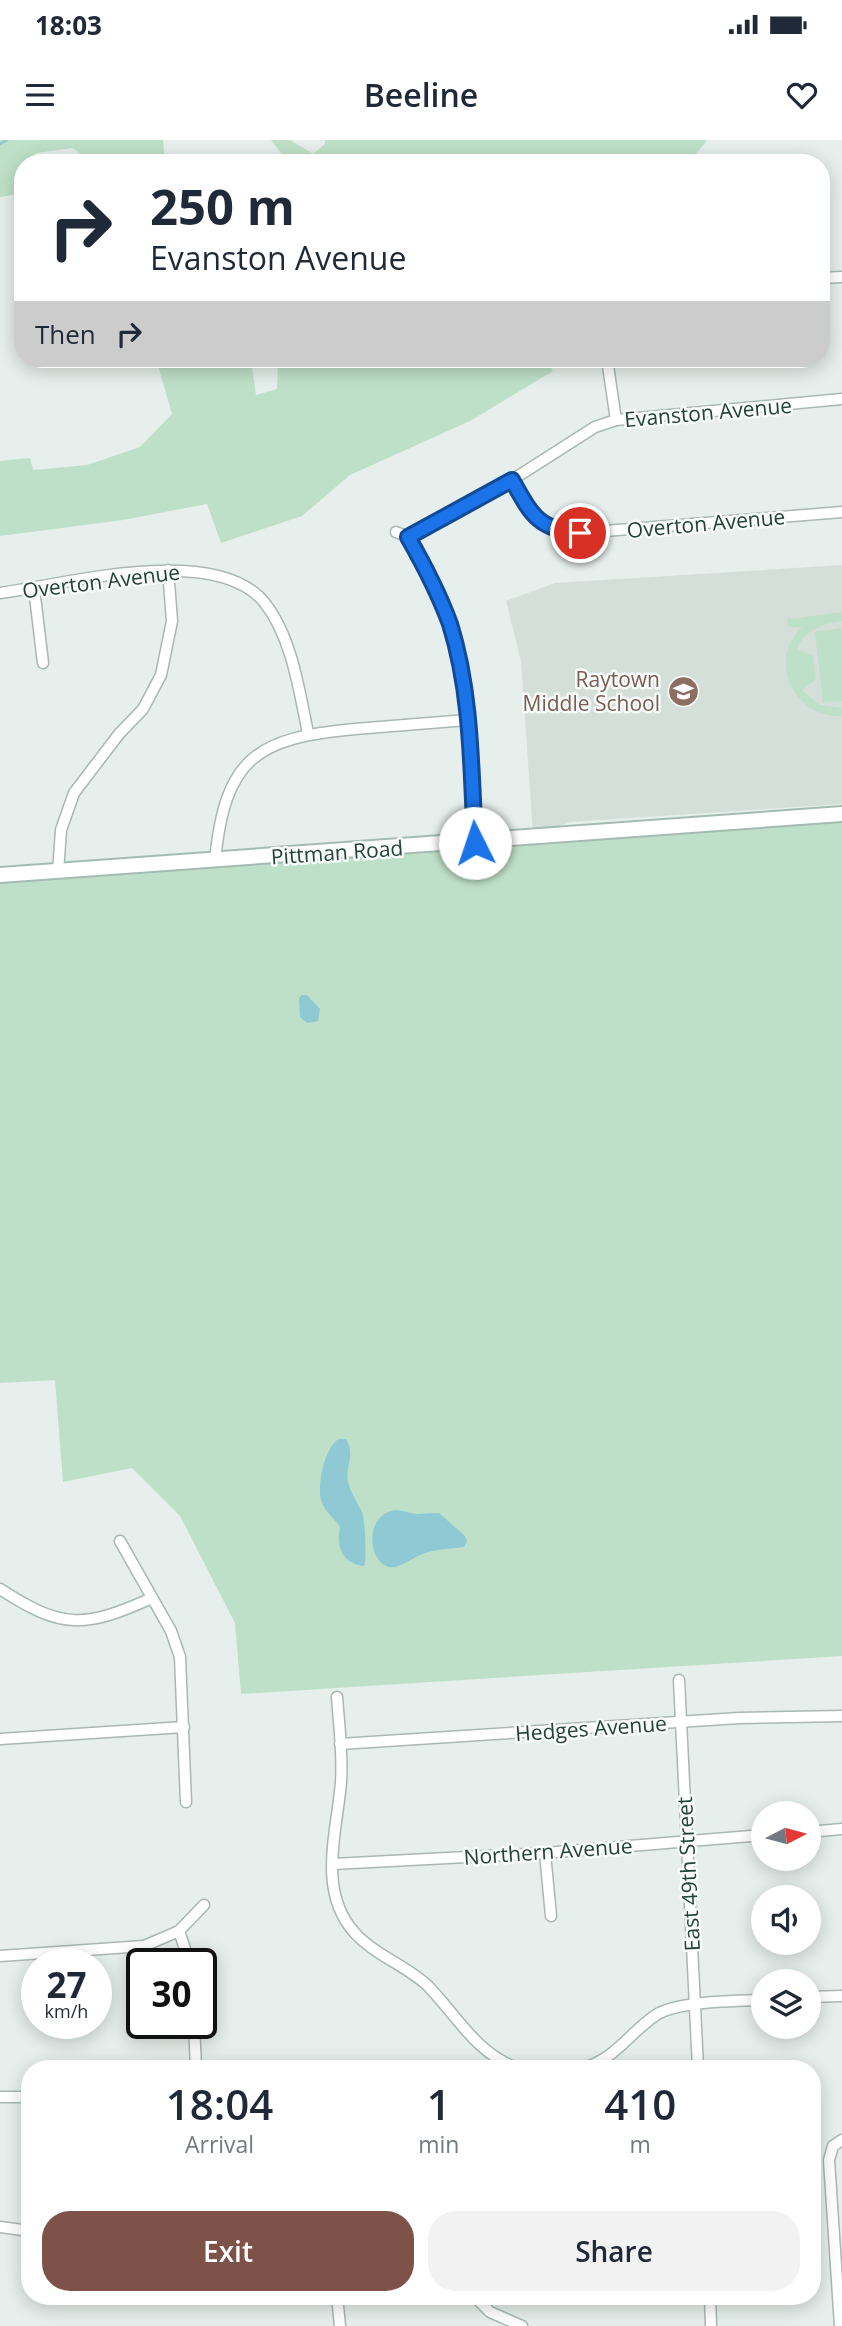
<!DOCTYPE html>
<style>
:root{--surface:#fff;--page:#f2f2f3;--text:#1f2937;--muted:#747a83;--accent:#7f5249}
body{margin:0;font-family:"Open Sans",sans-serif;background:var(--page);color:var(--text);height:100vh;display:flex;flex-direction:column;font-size:26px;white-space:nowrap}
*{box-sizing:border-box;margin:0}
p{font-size:23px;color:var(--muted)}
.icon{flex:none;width:38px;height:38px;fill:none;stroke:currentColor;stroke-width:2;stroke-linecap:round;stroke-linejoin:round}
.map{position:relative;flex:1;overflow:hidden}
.panel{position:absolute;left:21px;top:1920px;width:800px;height:245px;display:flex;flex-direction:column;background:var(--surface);border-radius:28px;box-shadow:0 4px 18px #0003}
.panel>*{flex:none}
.hud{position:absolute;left:14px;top:14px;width:816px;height:214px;border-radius:28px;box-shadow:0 4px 18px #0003;background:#fff;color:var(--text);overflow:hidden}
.needle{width:46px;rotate:84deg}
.buttons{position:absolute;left:751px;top:1661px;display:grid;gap:14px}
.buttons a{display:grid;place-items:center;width:70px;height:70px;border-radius:50%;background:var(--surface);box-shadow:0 4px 18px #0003;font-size:35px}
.speed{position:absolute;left:21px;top:1808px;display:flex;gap:14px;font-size:35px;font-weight:700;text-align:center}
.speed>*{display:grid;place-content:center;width:91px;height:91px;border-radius:50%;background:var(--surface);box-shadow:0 4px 18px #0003;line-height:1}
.speed small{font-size:18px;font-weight:400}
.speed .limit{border:4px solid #111;border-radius:10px;background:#fff;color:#111}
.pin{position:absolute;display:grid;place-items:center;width:60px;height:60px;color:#fff;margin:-30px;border:4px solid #fff;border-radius:50%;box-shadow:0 2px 7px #0007}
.me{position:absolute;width:77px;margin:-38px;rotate:356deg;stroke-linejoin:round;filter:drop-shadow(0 0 5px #0008)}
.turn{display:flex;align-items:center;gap:24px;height:147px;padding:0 21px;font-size:32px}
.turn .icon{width:91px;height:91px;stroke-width:2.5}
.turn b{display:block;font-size:49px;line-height:60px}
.then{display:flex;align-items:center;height:66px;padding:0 21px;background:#0003;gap:14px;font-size:26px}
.eta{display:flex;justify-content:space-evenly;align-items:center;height:119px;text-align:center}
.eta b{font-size:42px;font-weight:600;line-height:49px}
.cta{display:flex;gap:14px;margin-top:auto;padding:14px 21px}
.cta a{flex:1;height:80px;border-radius:28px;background:var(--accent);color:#fff;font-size:28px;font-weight:600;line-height:80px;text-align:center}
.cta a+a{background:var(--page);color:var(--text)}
.status{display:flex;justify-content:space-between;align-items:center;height:49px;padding:0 35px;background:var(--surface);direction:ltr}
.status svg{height:19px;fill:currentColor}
header{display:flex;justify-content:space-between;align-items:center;height:91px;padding:0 21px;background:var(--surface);font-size:32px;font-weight:600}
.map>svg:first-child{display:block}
.built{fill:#d4dfda}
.green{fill:#bfe0c8}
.water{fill:#8ec9d4}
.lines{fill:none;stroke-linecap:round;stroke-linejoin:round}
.stream{stroke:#8ec9d4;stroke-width:2.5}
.street-casing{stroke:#a8b8b2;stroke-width:13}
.secondary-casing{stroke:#a4bbb3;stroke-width:18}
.street{stroke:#fff;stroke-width:10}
.secondary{stroke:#fff;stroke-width:14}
.route-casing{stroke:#114b97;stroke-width:18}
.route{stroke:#1a73e8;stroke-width:12}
.labels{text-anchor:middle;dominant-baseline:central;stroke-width:5;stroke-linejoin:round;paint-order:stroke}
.street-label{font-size:21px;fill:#24423a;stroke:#f7fbf9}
.education-label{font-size:21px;fill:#785e54;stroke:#f7fbf9;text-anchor:end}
</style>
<div class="status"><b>18:03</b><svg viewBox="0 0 49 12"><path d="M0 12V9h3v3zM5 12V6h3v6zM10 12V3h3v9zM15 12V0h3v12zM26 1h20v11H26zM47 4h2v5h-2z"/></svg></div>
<header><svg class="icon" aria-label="menu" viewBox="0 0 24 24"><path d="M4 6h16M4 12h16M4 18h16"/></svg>Beeline<svg class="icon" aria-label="heart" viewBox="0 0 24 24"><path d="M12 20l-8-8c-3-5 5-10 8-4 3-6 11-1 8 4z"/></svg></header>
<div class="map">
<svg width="842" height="2186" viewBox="0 0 842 2186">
<rect width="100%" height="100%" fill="#e6efeb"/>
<!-- built -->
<path class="built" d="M 842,425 L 842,664 L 571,682 L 533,694 L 521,521 L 506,461 L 555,443 Z"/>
<!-- green -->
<g class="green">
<path d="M 0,0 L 163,0 L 165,23 L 93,23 L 73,8 L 36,13 L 27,23 L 23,23 L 19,54 L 0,57 Z"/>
<path d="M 271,0 L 290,0 L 313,14 L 325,4 L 325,0 L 707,0 L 689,23 L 289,23 Z"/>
<path d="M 156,219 L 251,219 L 256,255 L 277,249 L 278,219 L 325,219 L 329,228 L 353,219 L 545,219 L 553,231 L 470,281 L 350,335 L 302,376 L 221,403 L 207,364 L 123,380 L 0,396 L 0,321 L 30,318 L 33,330 L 87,325 L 140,307 L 172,274 Z"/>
<path d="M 842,472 L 842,481 C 822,484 806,489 797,509 L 813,516 L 816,539 L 802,550 L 820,565 L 842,568 L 842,576 C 794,578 766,521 802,487 L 788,487 L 787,479 Z"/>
<path d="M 842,488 L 842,561 L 823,563 L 815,492 Z"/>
<path d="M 842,681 L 842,1516 L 241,1554 L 235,1483 L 180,1376 L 132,1328 L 63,1342 L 55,1240 L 0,1243 L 0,741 Z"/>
</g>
<!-- water -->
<g class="water">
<path d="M 302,855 L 307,855 L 320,869 L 318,881 L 307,883 L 300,877 L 299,858 Z"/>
<path d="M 339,1299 L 346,1299 C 356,1315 345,1325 348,1342 C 351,1353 357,1362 362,1372 C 365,1380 367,1418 364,1426 C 342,1424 336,1406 340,1387 C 334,1377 325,1373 321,1360 C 317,1345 325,1306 339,1299 Z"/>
<path d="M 397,1370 L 416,1374 L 439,1373 L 465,1396 L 467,1401 L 464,1407 C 449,1409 434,1409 420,1415 C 411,1419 399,1429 389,1427 C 366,1421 365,1372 397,1370 Z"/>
</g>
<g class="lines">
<!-- stream -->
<path class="stream" d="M 0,4 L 7,0"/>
<defs>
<g id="street">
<path d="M 821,138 L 842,137"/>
<path d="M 607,219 L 616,280"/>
<path d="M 512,340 C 531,374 538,391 580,393 L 842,372"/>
<path d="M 396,392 L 408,397"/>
<path d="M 408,397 L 512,340 L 595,287 L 616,280 L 842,259"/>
<path d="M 408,397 C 424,426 439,453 450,484 C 472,554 471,631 475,703"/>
<path d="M 34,448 L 43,523"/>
<path d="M 0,453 C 67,444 215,403 264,462 C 292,497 299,550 308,593"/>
<path d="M 215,721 C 225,618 256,598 355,589 C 392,586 430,583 467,580"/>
<path d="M 58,732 L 61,690 L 74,653 L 119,594 L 143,569 L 161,535 L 172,481 L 168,430"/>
<path d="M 120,1401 L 171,1491 L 180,1517 L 186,1662"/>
<path d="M 0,1449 C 63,1490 85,1488 152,1458"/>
<path d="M 679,1540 L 698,1928"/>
<path d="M 337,1557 C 339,1585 343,1614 341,1642 C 337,1692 317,1750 354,1792 C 374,1815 406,1825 428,1846 C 457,1876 476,1913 517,1928"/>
<path d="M 0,1599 L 184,1587"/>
<path d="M 340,1604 L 739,1578 L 842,1576"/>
<path d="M 808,1692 L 842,1689"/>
<path d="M 545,1713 L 551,1776"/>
<path d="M 333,1724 L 545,1713 L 763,1695"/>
<path d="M 179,1791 L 190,1824"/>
<path d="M 0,1816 L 144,1806 L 179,1791 L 204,1765"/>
<path d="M 808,1857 L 842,1856"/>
<path d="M 194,1883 L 196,1928"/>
<path d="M 582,1928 C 614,1921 630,1892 656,1875 C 678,1861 736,1861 763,1860"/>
<path d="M 0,1957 L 30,1957"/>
<path d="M 0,2087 L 30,2091"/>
<path d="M 337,2156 L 340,2186"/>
<path d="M 474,2156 L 490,2172 L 522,2186"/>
<path d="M 710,2156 L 711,2186"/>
<path d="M 840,2186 L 829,2020 L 833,2006 L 842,2000"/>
</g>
<path id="secondary" d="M 0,735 L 842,674"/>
</defs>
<!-- street casing -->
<use href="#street" class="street-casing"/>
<!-- secondary casing -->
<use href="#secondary" class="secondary-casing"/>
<!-- street -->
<use href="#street" class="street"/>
<!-- secondary -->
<use href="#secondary" class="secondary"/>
</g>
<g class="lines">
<defs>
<path id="route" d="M 475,703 C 471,631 472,554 450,484 C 439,454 424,425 408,397 L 512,340 C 531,374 538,390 580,393"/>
</defs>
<!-- route casing -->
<use href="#route" class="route-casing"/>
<!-- route -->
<use href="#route" class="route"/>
</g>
<!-- icons -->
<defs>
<symbol id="school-disc" viewBox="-11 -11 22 22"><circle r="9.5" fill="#8d6e63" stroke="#f7fbf9"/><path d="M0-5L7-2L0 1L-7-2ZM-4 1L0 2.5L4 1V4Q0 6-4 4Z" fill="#fff"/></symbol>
</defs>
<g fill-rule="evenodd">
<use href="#school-disc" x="666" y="534" width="35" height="35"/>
</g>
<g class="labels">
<!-- street labels -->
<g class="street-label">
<text transform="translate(708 272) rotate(-5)">Evanston Avenue</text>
<text transform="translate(706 383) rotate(-5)">Overton Avenue</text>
<text transform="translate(101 441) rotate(-7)">Overton Avenue</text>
<text transform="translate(337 712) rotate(-4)">Pittman Road</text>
<text transform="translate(591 1588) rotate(-4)">Hedges Avenue</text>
<text transform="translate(548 1711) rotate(-4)">Northern Avenue</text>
<text transform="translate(688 1734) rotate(-93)">East 49th Street</text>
</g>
<!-- education labels -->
<g class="education-label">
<text x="660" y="539">Raytown<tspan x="660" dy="24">Middle School</tspan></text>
</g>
</g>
</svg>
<div class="buttons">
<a><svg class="needle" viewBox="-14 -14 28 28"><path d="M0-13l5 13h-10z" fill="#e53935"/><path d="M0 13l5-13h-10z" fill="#747a83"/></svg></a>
<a><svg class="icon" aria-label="sound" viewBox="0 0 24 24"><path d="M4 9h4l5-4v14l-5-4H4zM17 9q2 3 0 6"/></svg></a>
<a><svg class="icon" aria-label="layers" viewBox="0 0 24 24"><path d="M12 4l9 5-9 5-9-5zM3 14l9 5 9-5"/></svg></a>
</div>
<div class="speed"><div>27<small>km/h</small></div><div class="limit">30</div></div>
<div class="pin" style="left:580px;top:393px;background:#d93025"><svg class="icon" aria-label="arrive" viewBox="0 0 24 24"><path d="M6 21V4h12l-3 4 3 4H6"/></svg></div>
<svg class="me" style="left:475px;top:703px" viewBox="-20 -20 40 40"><circle r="19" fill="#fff"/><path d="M0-13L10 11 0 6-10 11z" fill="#1a73e8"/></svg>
<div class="hud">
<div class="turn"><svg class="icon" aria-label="right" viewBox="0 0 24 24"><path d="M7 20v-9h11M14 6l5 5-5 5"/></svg><div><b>250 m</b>Evanston Avenue</div></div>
<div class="then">Then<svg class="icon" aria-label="right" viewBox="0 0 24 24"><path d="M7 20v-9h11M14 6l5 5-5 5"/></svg></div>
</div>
<section class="panel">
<div class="eta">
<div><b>18:04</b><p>Arrival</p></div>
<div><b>1</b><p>min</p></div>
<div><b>410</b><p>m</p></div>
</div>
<div class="cta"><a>Exit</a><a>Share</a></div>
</section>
</div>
